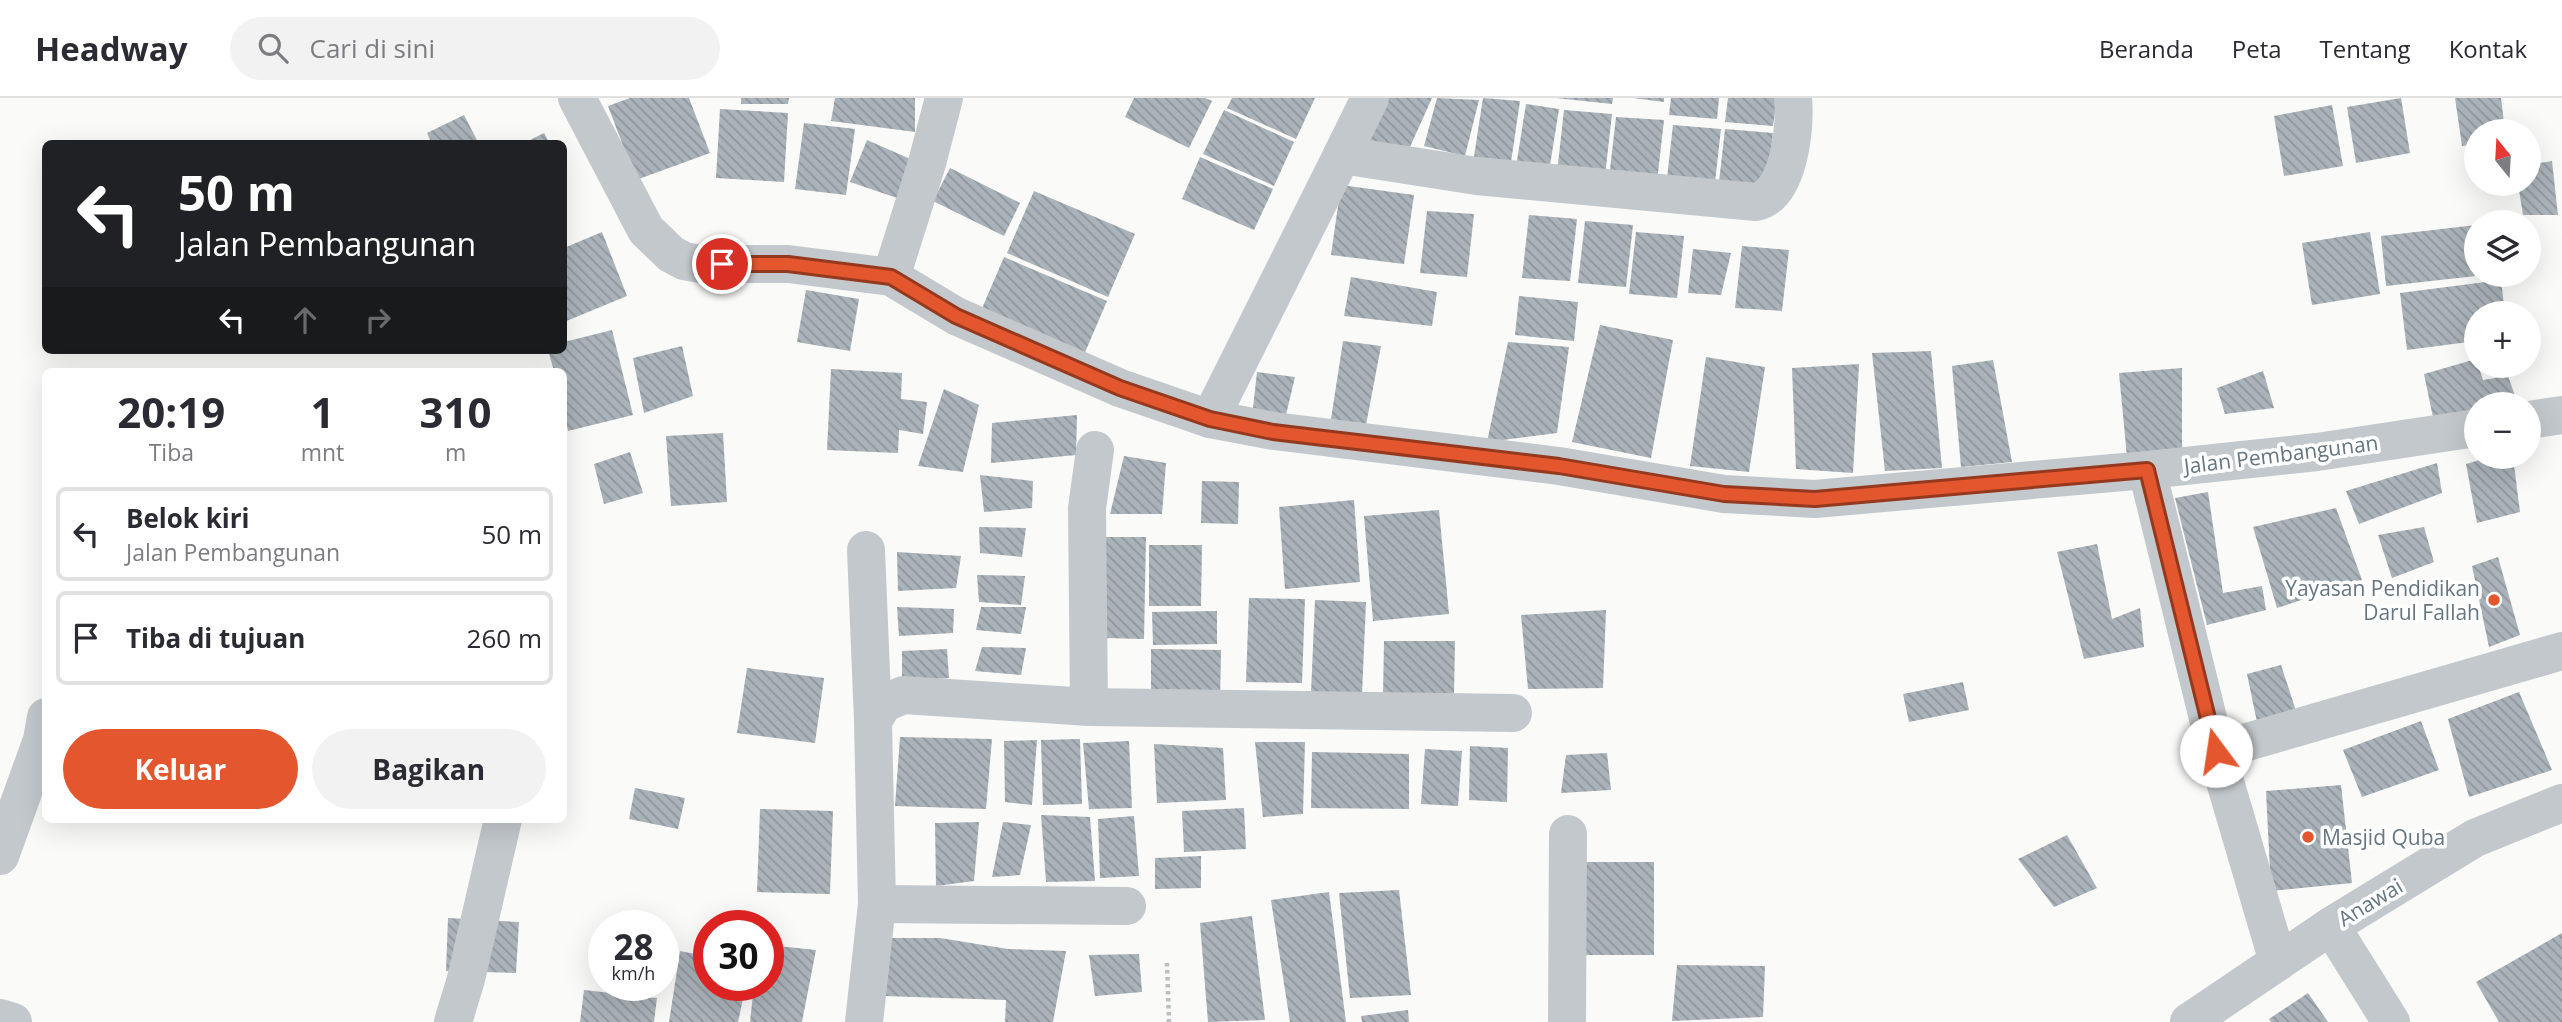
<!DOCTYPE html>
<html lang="id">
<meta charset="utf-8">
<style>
:root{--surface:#fff;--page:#f2f2f3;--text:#2b2b33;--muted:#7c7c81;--line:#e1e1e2;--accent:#e4572e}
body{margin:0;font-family:"Open Sans",sans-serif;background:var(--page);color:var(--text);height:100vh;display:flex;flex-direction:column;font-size:26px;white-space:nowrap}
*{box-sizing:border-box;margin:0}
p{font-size:23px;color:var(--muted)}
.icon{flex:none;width:38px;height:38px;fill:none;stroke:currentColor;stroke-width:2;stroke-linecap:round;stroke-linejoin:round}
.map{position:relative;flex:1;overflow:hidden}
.drawer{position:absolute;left:42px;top:270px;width:525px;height:455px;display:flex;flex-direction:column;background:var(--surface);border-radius:10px;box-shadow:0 7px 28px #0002}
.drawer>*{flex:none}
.hud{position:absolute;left:42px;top:42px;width:525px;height:214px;border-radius:10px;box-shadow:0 7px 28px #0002;background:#202124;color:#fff;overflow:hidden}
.needle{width:46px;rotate:342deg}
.controls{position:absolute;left:2464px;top:21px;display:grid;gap:14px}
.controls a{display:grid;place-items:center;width:77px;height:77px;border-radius:50%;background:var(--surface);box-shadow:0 7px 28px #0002;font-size:35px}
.speed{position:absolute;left:588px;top:812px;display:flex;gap:14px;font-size:35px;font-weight:700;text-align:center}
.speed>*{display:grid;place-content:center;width:91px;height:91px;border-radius:50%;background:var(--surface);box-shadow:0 7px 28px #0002;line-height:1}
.speed small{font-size:18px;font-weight:400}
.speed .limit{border:10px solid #d22;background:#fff;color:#111}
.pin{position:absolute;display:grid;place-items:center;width:60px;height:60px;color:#fff;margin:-30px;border:4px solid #fff;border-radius:50%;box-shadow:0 2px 7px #0007}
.me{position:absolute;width:77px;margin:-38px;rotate:346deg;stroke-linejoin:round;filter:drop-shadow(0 0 5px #0008)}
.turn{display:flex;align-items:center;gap:24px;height:147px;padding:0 21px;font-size:32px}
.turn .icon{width:91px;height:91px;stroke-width:2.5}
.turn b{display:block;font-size:49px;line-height:60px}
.lanes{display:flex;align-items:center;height:66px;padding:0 21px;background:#0003;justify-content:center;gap:35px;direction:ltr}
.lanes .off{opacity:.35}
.eta{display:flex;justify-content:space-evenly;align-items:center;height:119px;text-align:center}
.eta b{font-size:42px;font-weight:700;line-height:49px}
.primary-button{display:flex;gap:14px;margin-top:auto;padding:14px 21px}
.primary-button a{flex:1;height:80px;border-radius:42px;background:var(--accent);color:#fff;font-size:28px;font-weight:700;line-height:80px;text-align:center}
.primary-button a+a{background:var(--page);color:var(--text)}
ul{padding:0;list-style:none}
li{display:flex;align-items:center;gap:21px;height:94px;margin:0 14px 10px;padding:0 7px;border:4px solid var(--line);border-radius:10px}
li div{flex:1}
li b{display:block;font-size:26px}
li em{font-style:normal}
header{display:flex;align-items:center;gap:42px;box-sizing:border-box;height:98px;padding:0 35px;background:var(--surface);border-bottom:2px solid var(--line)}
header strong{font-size:33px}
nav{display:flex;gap:38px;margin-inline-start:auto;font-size:24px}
.search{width:490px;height:63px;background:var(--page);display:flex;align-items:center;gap:18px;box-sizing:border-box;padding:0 24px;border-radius:38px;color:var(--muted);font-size:26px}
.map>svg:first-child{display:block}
.building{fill:url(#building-back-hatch)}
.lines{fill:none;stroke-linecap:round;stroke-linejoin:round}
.path{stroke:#bbbfc2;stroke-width:4.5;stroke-dasharray:3.5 3.5;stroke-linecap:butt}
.minor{stroke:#c3c8cc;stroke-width:38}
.route-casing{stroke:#94391e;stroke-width:18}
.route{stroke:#e4572e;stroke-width:12}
.poi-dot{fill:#e4572e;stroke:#fff;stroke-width:2.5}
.labels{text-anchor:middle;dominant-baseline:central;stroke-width:7;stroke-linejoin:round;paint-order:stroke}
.street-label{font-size:21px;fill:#657683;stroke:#fff}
.poi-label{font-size:21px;fill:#657683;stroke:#fff;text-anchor:end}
</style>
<header>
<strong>Headway</strong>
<div class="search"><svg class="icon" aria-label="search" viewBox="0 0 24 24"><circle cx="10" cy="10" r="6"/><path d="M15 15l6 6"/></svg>Cari di sini</div>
<nav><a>Beranda</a><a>Peta</a><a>Tentang</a><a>Kontak</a></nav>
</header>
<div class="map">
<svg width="2562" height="924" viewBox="0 0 2562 924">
<defs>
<pattern id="building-back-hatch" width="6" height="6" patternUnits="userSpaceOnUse" patternTransform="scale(1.75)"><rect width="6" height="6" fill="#aab3b9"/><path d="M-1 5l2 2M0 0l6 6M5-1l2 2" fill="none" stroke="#8e969c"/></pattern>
</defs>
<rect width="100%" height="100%" fill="#fafaf8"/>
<!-- building -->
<g class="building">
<path d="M 630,0 L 689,0 L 710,55 L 636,82 L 608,8 Z"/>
<path d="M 741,0 L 789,0 L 788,6 L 741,6 Z"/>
<path d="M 835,0 L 915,0 L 915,34 L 831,23 Z"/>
<path d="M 1134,0 L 1205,0 L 1212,3 L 1189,50 L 1125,19 Z"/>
<path d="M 1232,0 L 1315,0 L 1296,41 L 1227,10 Z"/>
<path d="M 1380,0 L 1432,0 L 1405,60 L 1362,41 Z"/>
<path d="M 1437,0 L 1479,2 L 1465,58 L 1424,48 Z"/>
<path d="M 1483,0 L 1520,3 L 1510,71 L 1473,65 Z"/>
<path d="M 1556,0 L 1613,0 L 1612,6 Z"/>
<path d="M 1633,0 L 1664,0 L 1664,4 Z"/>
<path d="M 1671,0 L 1719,0 L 1717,21 L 1669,17 Z"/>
<path d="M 1728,0 L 1777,0 L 1773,28 L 1725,24 Z"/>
<path d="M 2401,0 L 2410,55 L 2356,65 L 2347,9 Z"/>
<path d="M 2455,0 L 2501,0 L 2505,33 L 2476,33 L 2476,46 L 2462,48 Z"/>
<path d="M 1526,6 L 1559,11 L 1548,80 L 1515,75 Z"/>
<path d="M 2332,7 L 2343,68 L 2284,78 L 2274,18 Z"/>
<path d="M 720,11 L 788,15 L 784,84 L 716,80 Z"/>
<path d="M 1224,12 L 1294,44 L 1274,88 L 1203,56 Z"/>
<path d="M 1564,12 L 1612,16 L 1605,78 L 1557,75 Z"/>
<path d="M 464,17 L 479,46 L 432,46 L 427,35 Z"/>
<path d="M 1616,19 L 1664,22 L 1657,84 L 1609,80 Z"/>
<path d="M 804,25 L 855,31 L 846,97 L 795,91 Z"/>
<path d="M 1673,27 L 1721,31 L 1714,93 L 1666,89 Z"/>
<path d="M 1725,31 L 1773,35 L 1766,97 L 1718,93 Z"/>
<path d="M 544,35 L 550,46 L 522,46 Z"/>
<path d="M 867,42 L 915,63 L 900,101 L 850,84 Z"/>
<path d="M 1200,59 L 1273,91 L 1254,132 L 1182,101 Z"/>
<path d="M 2552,63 L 2558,117 L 2523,117 L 2518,86 L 2529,86 L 2529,67 Z"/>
<path d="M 950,70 L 1020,105 L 1004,138 L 933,103 Z"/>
<path d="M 1341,87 L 1414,97 L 1404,166 L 1331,157 Z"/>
<path d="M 1034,93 L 1135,136 L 1108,199 L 1007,155 Z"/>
<path d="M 1427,113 L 1474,116 L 1467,179 L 1420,175 Z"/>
<path d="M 1529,117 L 1577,121 L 1570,183 L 1522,180 Z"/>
<path d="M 1585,123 L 1633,127 L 1626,189 L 1578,185 Z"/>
<path d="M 2476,127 L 2476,178 L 2386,188 L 2381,138 Z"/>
<path d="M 602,134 L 627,198 L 564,224 L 564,150 Z"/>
<path d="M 1636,134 L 1684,138 L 1677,200 L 1629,196 Z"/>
<path d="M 2370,134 L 2380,196 L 2312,207 L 2302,145 Z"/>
<path d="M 1742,148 L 1789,152 L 1782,213 L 1735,210 Z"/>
<path d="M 1693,151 L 1731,155 L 1721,197 L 1688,195 Z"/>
<path d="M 1004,159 L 1107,203 L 1080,266 L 977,222 Z"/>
<path d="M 1351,179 L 1437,194 L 1432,228 L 1344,218 Z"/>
<path d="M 2501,182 L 2505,215 L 2476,215 L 2476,243 L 2407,252 L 2400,195 Z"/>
<path d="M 806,192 L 859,201 L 850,253 L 797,244 Z"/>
<path d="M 1519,198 L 1578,204 L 1574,243 L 1515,237 Z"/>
<path d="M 1600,227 L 1673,242 L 1651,360 L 1572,344 Z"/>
<path d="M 612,232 L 633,317 L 568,333 L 564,314 L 564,273 L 554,273 L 548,252 L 564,252 L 564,244 Z"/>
<path d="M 1343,243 L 1381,248 L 1366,327 L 1331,321 Z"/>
<path d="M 1508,244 L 1569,249 L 1557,335 L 1487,344 Z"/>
<path d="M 682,248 L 693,298 L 644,315 L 633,260 Z"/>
<path d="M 1931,253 L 1942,370 L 1885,373 L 1872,255 Z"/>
<path d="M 1706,259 L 1765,269 L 1749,374 L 1690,368 Z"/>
<path d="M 2476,261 L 2483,282 L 2508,278 L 2518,306 L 2476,306 L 2476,322 L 2435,329 L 2424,276 Z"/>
<path d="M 1993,262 L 2012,364 L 1961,369 L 1952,268 Z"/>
<path d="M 1859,266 L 1853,375 L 1796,371 L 1792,270 Z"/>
<path d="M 2182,270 L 2182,361 L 2127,359 L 2119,275 Z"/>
<path d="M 831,271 L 902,275 L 901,301 L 927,304 L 923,336 L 899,332 L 898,355 L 827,352 Z"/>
<path d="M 2263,273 L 2274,310 L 2225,316 L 2217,290 Z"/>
<path d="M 1257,274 L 1295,279 L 1285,321 L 1252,319 Z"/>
<path d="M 944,291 L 979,307 L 963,374 L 918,368 Z"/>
<path d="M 1077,317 L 1076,357 L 991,365 L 992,325 Z"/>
<path d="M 723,335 L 727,404 L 671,408 L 666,338 Z"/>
<path d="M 630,354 L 643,395 L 604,406 L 594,366 Z"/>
<path d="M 1124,358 L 1166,365 L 1162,416 L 1110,416 Z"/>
<path d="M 2490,359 L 2513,359 L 2520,414 L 2477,425 L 2466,366 Z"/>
<path d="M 2437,365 L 2442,395 L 2359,426 L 2346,393 Z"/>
<path d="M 980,377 L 1033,383 L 1032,410 L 984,414 Z"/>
<path d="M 1202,383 L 1239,384 L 1238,426 L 1201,425 Z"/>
<path d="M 2208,394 L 2223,495 L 2262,488 L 2266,512 L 2207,527 L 2175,400 Z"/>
<path d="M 1354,402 L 1360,484 L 1285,491 L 1279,409 Z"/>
<path d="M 2336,410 L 2362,482 L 2277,510 L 2253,429 Z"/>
<path d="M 1439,412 L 1449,516 L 1373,523 L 1364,418 Z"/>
<path d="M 979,429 L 1026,430 L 1022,459 L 980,455 Z"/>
<path d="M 2424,429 L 2434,464 L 2392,480 L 2378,437 Z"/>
<path d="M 1105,439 L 1146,439 L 1144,541 L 1102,540 Z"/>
<path d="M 2097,446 L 2112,521 L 2140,510 L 2144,549 L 2084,561 L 2057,454 Z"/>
<path d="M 1149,447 L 1202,447 L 1201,508 L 1149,508 Z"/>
<path d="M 897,454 L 961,458 L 956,490 L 898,493 Z"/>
<path d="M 2498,459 L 2520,537 L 2489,549 L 2472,468 Z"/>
<path d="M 977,477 L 1025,478 L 1021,507 L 979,504 Z"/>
<path d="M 1249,500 L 1305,501 L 1302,585 L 1246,584 Z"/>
<path d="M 1315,502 L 1366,504 L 1362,597 L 1311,595 Z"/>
<path d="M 897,509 L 954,511 L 953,535 L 899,538 Z"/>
<path d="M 981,509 L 1026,509 L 1021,536 L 976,532 Z"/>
<path d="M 1606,512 L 1603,590 L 1528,591 L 1521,517 Z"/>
<path d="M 1217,513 L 1217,546 L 1153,547 L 1152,514 Z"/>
<path d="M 1384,543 L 1455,543 L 1454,598 L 1383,597 Z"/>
<path d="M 982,549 L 1026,550 L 1021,577 L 975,573 Z"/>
<path d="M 947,551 L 949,580 L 902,584 L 902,553 Z"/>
<path d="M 1151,551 L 1221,552 L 1220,604 L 1151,603 Z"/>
<path d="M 2281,567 L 2296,613 L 2257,624 L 2247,576 Z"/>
<path d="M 747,570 L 824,580 L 815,645 L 737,635 Z"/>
<path d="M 1963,584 L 1969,612 L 1909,624 L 1903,596 Z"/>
<path d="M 2519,594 L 2552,672 L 2469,699 L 2448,621 Z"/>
<path d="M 2421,623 L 2439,672 L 2362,699 L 2343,652 Z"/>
<path d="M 900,639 L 992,641 L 986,711 L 895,708 Z"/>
<path d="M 1080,641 L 1082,706 L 1043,707 L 1041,642 Z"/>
<path d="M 1037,642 L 1032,707 L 1005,704 L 1004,643 Z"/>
<path d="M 1129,643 L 1132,710 L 1089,711 L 1083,645 Z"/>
<path d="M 1255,644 L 1305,644 L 1303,716 L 1263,719 Z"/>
<path d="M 1154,646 L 1223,650 L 1226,702 L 1157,705 Z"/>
<path d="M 1470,648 L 1508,650 L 1507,704 L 1469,702 Z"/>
<path d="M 1425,651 L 1462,653 L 1458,708 L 1421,706 Z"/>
<path d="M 1312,654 L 1409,656 L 1409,711 L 1311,710 Z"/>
<path d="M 1607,655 L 1611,692 L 1561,695 L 1566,657 Z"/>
<path d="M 2341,687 L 2352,785 L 2271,793 L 2266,693 Z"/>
<path d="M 635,690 L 685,700 L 678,731 L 629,721 Z"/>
<path d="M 1244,710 L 1246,751 L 1184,754 L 1182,713 Z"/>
<path d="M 760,711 L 833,713 L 830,796 L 757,794 Z"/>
<path d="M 1041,717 L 1090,719 L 1095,783 L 1046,784 Z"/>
<path d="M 1134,718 L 1139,778 L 1100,780 L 1098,721 Z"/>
<path d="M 979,724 L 974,783 L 936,788 L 935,725 Z"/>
<path d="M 1003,724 L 1031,727 L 1020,777 L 992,779 Z"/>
<path d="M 2067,737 L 2097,790 L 2054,809 L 2018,761 Z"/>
<path d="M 1201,758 L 1201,790 L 1155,791 L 1155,760 Z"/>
<path d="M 1582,764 L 1654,764 L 1654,857 L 1583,857 Z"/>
<path d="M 1399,792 L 1411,897 L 1350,900 L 1339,795 Z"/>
<path d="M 1329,794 L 1346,924 L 1290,924 L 1271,802 Z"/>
<path d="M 1252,818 L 1265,922 L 1208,924 L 1200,825 Z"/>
<path d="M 448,820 L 519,824 L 516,875 L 446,873 Z"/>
<path d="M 2562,835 L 2562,924 L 2499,924 L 2476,884 Z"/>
<path d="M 890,840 L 940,840 L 1008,851 L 1066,853 L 1053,924 L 1005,924 L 1006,902 L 883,898 Z"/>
<path d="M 768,847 L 816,852 L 802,924 L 750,924 L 754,887 L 768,887 Z"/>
<path d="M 680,853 L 709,859 L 709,887 L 746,887 L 738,924 L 669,924 Z"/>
<path d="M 1139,856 L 1142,894 L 1095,898 L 1089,857 Z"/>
<path d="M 1677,867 L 1765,868 L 1763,919 L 1672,923 Z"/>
<path d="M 584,892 L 657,900 L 654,924 L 580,924 Z"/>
<path d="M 2308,895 L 2328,924 L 2271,924 L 2269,921 Z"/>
<path d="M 1408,912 L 1409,924 L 1362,924 L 1361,918 Z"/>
</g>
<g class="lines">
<!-- path -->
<path class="path" d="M 1167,865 L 1169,924"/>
<!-- minor -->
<g class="minor">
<path d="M 577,0 L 646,132 L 671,156 L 684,163 L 700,166 L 788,166 L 891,179 L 956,218 L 1120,290 L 1210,321 L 1274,333 L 1559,368 L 1724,396 L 1815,401 L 2147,372 L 2317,354 L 2476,330"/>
<path d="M 1342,57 L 1370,0"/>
<path d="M 891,179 L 927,65 L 944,0"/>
<path d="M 1210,321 L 1342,57 L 1477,78 L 1756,104 C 1789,97 1796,29 1793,0"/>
<path d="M 2529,322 L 2562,317"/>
<path d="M 2147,372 L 2216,653 L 2562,553"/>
<path d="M 866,452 L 873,623"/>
<path d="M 1089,609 L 1087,410 L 1095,352"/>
<path d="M 2216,653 L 2278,864"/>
<path d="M 0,758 L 42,642 L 46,619"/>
<path d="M 877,806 L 1127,808"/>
<path d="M 2331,828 L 2391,924"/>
<path d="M 0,920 L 13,924"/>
<path d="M 453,924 L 466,881 L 503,721"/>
<path d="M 864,924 L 877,806 L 873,623 L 883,606 L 903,597 L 1089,609 L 1513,615"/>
<path d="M 1567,924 L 1568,736"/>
<path d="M 2189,924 L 2331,828 L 2475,740 L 2562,705"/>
</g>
</g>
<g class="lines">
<defs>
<path id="route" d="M 722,166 L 788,166 L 891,179 L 956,218 L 1120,290 L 1210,321 L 1273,334 L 1559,368 L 1724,396 L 1815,401 L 2147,372 L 2216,653"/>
</defs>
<!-- route casing -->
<use href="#route" class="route-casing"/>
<!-- route -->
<use href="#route" class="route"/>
</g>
<!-- markers -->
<g class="poi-dot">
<circle cx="2494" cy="502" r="7"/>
<circle cx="2308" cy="739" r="7"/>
</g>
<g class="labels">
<!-- street labels -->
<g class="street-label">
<text transform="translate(2281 356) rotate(-7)">Jalan Pembangunan</text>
<text transform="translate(2370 804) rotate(-31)">Anawai</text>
</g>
<!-- poi labels -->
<g class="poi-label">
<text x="2480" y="490">Yayasan Pendidikan<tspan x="2480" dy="24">Darul Fallah</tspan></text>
<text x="2322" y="739" text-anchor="start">Masjid Quba</text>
</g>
</g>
</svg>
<div class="controls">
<a><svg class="needle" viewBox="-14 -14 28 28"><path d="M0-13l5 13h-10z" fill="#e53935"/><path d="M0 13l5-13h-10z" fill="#7c7c81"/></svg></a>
<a><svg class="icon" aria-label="layers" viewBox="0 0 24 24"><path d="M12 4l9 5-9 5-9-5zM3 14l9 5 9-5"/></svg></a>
<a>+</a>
<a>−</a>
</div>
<div class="speed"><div>28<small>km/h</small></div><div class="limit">30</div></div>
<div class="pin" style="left:722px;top:166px;background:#d93025"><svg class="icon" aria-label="arrive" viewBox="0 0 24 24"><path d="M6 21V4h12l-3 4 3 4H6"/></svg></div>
<svg class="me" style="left:2216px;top:653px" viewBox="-20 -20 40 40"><circle r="19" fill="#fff"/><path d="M0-13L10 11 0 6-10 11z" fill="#e4572e"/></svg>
<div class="hud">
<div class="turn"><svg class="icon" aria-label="left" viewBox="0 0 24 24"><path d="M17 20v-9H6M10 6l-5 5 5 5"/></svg><div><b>50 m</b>Jalan Pembangunan</div></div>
<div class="lanes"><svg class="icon" aria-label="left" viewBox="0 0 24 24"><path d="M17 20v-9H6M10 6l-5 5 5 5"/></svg><svg class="icon off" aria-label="ahead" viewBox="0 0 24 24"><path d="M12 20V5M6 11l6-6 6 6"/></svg><svg class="icon off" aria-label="right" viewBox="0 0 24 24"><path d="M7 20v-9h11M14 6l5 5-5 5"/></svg></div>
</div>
<section class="drawer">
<div class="eta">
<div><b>20:19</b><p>Tiba</p></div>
<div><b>1</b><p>mnt</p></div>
<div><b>310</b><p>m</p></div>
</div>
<ul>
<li><svg class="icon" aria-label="left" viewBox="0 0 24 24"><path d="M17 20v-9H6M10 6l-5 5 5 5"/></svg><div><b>Belok kiri</b><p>Jalan Pembangunan</p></div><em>50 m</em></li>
<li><svg class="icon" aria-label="arrive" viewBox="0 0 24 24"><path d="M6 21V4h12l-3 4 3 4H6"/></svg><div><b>Tiba di tujuan</b></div><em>260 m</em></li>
</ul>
<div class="primary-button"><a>Keluar</a><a>Bagikan</a></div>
</section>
</div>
